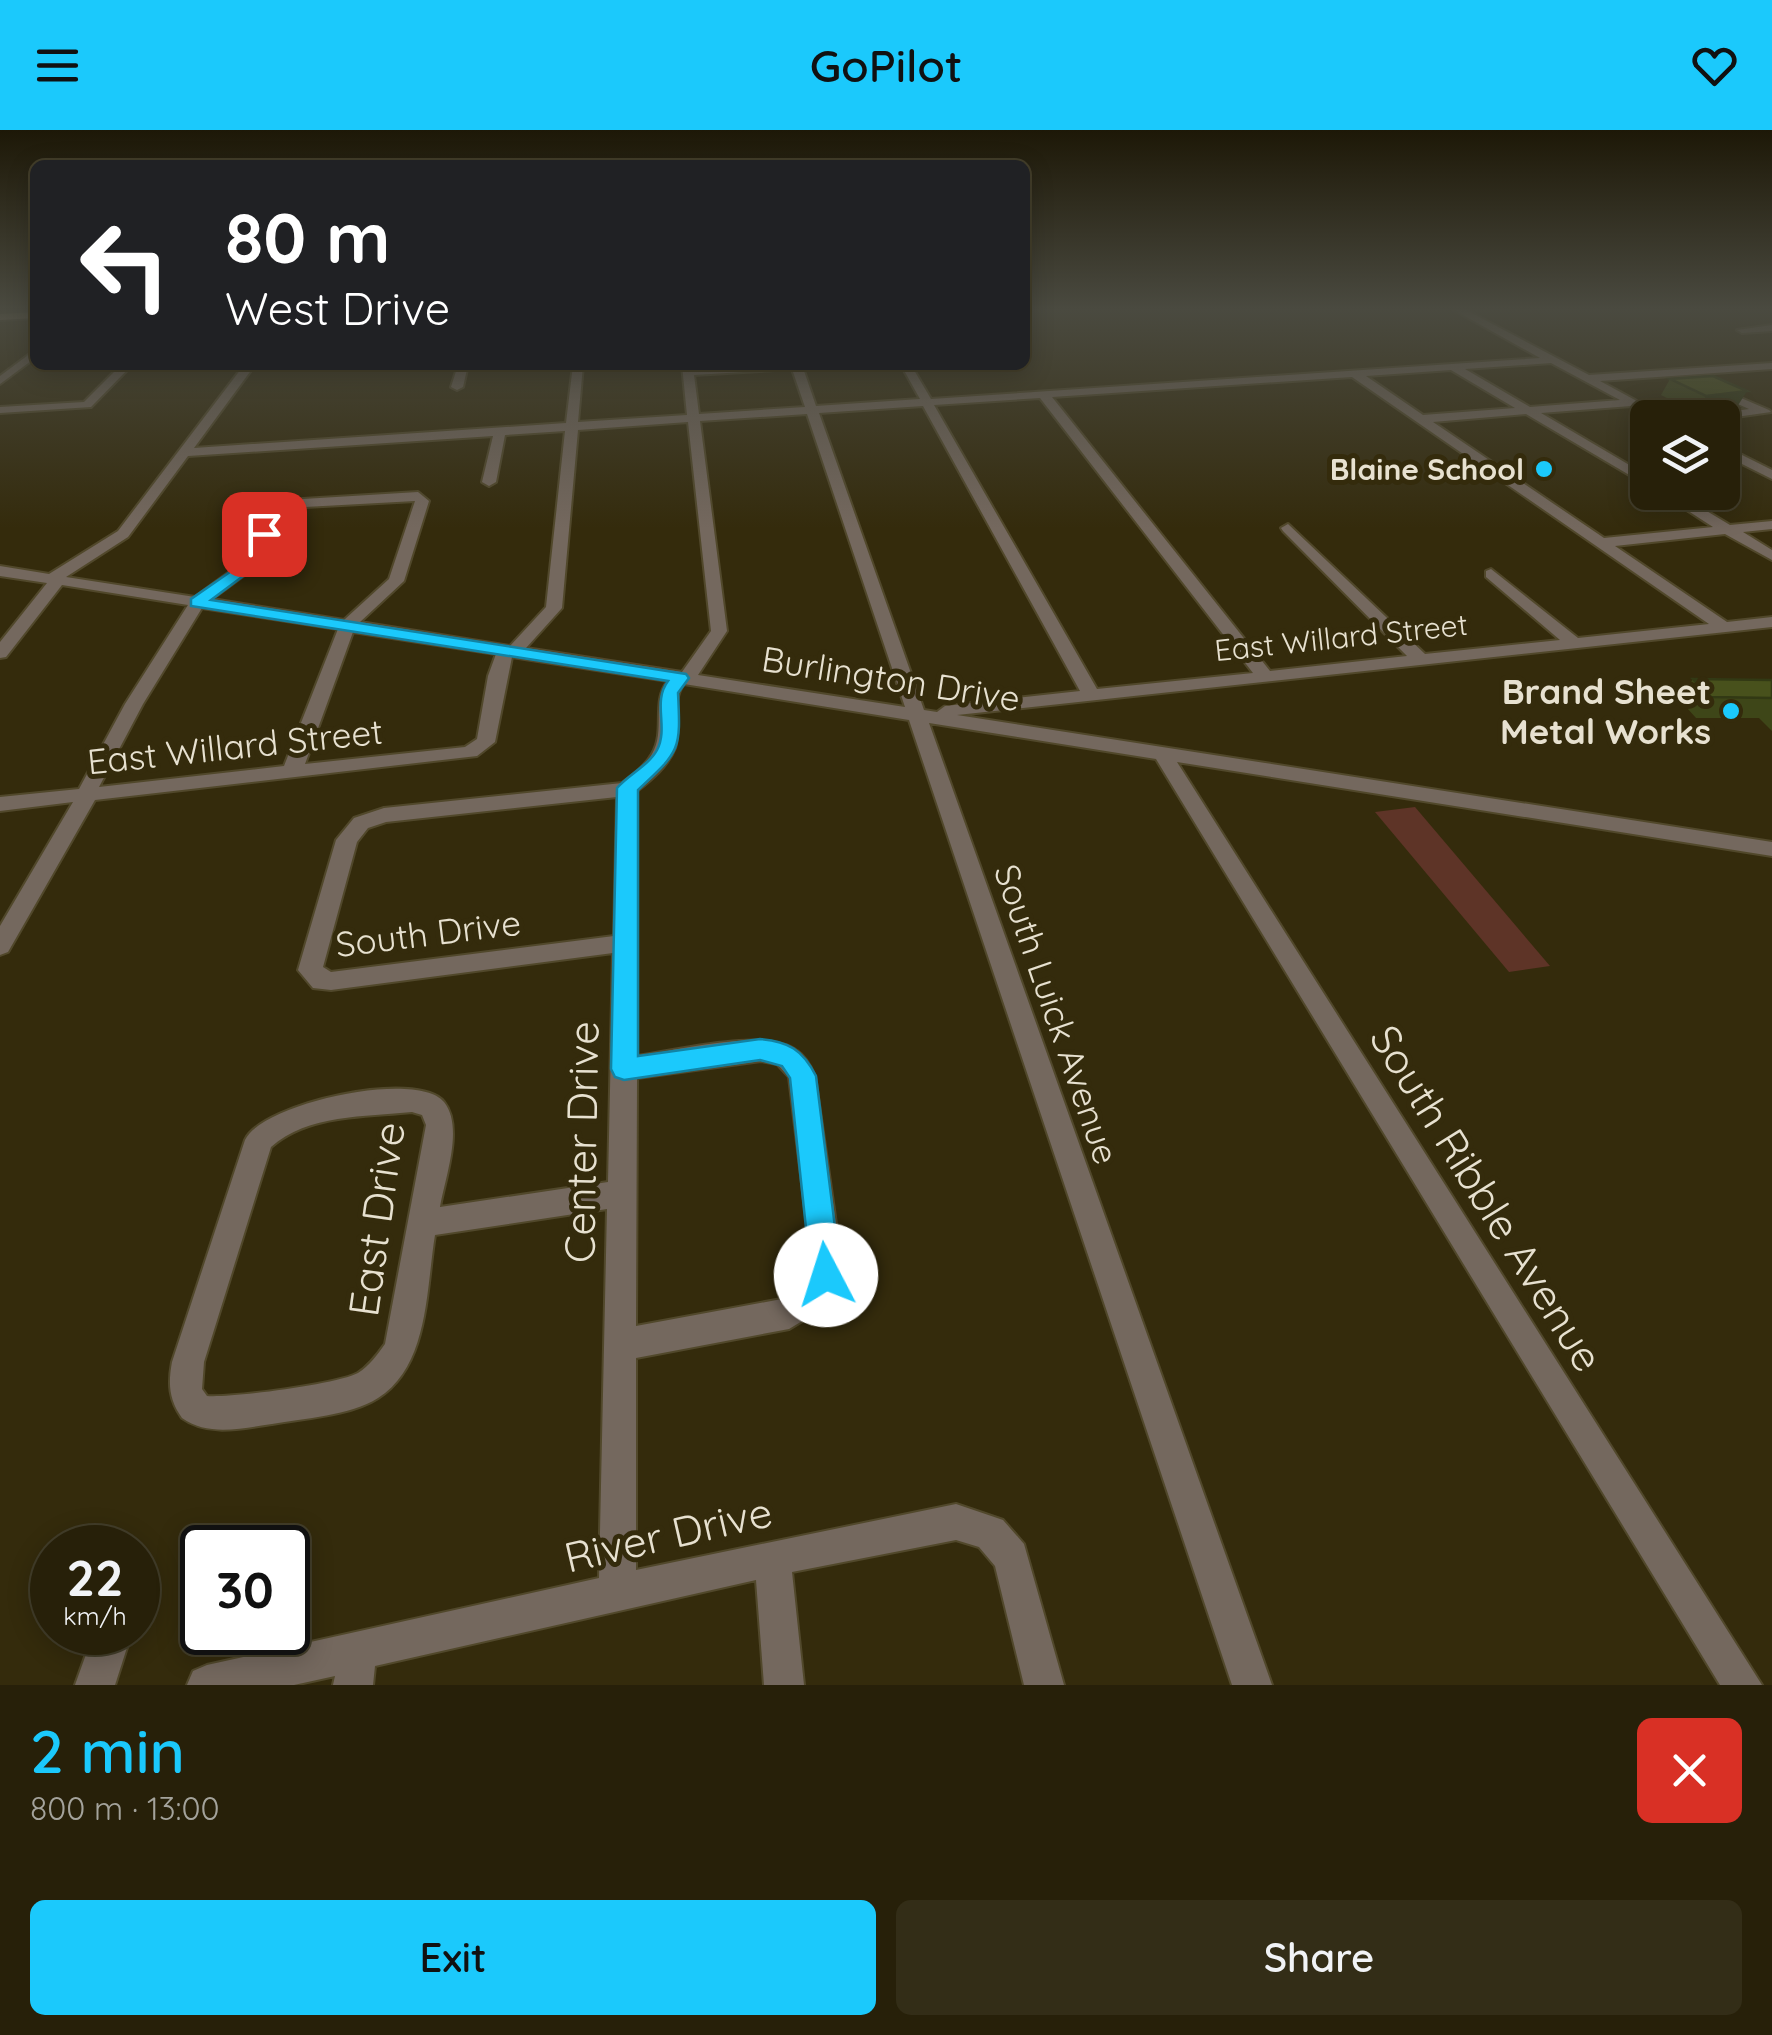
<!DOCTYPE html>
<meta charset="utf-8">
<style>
:root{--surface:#272009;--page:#332d17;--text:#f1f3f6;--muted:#a4a39c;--line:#433e2a;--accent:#1bc9fc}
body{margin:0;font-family:Quicksand,sans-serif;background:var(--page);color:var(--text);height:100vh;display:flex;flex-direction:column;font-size:38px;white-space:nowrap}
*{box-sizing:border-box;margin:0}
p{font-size:32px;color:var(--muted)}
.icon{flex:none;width:55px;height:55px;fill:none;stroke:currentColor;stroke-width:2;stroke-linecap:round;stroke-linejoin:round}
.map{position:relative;height:1555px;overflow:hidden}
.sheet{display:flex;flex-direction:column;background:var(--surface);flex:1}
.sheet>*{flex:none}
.hud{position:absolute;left:30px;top:30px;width:1000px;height:210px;border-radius:15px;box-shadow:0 5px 25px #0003,0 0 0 2px var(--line);background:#202124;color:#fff;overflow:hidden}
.tools{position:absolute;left:1630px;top:270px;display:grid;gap:20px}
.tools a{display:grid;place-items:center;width:110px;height:110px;border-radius:15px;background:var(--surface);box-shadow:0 5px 25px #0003,0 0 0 2px var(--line);font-size:50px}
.speed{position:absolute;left:30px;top:1395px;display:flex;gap:20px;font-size:50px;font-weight:700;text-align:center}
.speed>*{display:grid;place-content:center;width:130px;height:130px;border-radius:50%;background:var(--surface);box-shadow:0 5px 25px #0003,0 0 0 2px var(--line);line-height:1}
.speed small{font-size:25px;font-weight:400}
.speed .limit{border:5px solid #111;border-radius:15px;background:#fff;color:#111}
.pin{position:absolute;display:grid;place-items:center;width:85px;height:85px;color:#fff;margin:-42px;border-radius:20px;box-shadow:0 5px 15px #0006}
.me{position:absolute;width:110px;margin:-55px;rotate:355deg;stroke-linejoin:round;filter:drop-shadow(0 0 8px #0008)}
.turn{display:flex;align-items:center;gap:35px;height:210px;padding:0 30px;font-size:45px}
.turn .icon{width:130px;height:130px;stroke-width:2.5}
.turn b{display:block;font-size:70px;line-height:85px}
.round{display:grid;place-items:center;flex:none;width:105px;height:105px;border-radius:15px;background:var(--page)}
.summary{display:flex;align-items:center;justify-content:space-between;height:170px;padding:0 30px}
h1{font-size:60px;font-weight:600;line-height:75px;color:var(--accent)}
.primary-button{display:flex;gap:20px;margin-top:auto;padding:20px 30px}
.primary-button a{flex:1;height:115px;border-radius:15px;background:var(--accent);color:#111;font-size:40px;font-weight:600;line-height:115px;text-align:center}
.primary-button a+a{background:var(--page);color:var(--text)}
header{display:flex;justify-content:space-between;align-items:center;height:130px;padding:0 30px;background:var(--accent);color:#111;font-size:45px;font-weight:600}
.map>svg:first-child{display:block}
.green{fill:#5e3427}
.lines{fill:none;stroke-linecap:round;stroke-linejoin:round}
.minor-casing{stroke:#51482b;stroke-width:4}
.major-casing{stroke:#51482b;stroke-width:4}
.minor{fill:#74685e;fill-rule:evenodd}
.major{fill:#bca58f;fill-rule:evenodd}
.wall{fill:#3e4618}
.shaded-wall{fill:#323914}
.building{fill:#48511c;stroke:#323914;stroke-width:2.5}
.route{fill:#1bc9fc;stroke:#1283a4;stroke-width:2.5}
.poi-dot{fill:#1bc9fc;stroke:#342b0c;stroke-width:4}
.labels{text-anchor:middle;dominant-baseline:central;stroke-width:10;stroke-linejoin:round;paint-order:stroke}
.far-poi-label{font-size:30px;font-weight:bold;fill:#e7e1d0;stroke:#342b0c;text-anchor:end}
.far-street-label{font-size:30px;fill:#e7e1d0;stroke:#342b0c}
.street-label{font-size:35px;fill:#e7e1d0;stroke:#342b0c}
.poi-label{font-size:35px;font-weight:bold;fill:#e7e1d0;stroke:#342b0c;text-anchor:end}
.near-street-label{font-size:42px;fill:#e7e1d0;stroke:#342b0c}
</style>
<header><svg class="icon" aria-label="menu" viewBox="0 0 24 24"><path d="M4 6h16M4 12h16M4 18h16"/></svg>GoPilot<svg class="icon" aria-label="heart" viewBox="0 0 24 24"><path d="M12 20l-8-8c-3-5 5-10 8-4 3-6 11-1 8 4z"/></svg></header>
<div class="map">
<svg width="1772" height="1555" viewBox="0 0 1772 1555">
<rect width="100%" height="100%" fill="#342b0c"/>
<!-- green -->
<path class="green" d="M 1415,677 L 1550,836 L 1509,842 L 1375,682 Z"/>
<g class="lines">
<defs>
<g id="minor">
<path d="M 1454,180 L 1466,180 L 1589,245 L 1772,233 L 1772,239 L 1600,251 L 1668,288 L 1652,288 L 1631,276 L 1541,283 L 1648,346 L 1648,356 L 1526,284 L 1433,292 L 1604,408 L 1713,397 L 1659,362 L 1675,362 L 1730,395 L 1772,391 L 1772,399 L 1743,402 L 1772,420 L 1772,430 L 1725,404 L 1615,416 L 1727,492 L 1772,487 L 1772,497 L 957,585 L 1772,712 L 1772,726 L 1177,632 L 1762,1555 L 1720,1555 L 1156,629 L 929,593 L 1272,1555 L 1232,1555 L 909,590 L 684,554 C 670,571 682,597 675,618 C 668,636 652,649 637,661 L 637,926 C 676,921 765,897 797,921 C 806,927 811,937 815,946 L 842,1136 L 827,1176 L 789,1199 L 636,1228 L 636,1440 L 956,1374 L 1003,1390 L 1024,1414 L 1064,1555 L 1024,1555 L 995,1436 L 979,1417 L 956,1410 L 792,1442 L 804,1555 L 764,1555 L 756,1450 L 375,1536 L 373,1555 L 333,1555 L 335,1546 L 294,1555 L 187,1555 L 193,1541 L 207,1535 L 599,1448 L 607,1079 L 435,1105 C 426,1159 429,1236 378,1268 C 350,1286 304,1288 272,1294 C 243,1298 208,1307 182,1288 C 169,1270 168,1254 172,1232 L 245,1010 C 262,973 418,939 444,972 C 464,997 445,1048 440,1077 L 608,1052 L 613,823 L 331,860 L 313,858 L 298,840 L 336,710 L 354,688 L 384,678 L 622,653 C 633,645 645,636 652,624 C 666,601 651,571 668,551 L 512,527 L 495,612 L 477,626 L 95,670 L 8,822 L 0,825 L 0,796 L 73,672 L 0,681 L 0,667 L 79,659 L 125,574 L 188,475 L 62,455 L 6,527 L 0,528 L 0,512 L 47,453 L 0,446 L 0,436 L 49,444 L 118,401 L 244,235 L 255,235 L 194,318 L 566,293 L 573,235 L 583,235 L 578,292 L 687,285 L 682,235 L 692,235 L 693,238 L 812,235 L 803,238 L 816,276 L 920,269 L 901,235 L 911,235 L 931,269 L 1540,228 ZM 1551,233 L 1620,270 L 1530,277 L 1465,239 ZM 792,239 L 805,277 L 699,284 L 694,245 ZM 1451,240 L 1515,278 L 1423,285 L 1366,246 ZM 1352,247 L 1709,494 L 1578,508 L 1491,439 L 1486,441 L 1486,447 L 1560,510 L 1425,524 L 1288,394 L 1281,398 L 1283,401 L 1407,526 L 1270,541 L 1052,267 ZM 1040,268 L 1253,543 L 1097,559 L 934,275 ZM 923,276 L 1080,561 L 945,576 L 937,582 L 924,580 L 819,283 ZM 807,284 L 905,577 L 698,545 L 727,501 L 700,291 ZM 688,292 L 711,501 L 682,542 L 526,518 L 562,478 L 578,300 ZM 565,301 L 546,477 L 510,516 L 360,492 L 404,451 L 429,371 L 418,362 L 303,369 L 271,379 L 243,432 L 195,467 L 66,447 L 128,407 L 188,326 L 493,306 L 482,352 L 489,356 L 496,352 L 505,305 ZM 415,371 L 389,449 L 344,490 L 212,469 L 254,438 L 282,385 L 305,377 ZM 202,478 L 338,499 L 284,636 L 99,657 L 143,574 ZM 353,502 L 496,524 L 488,546 L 477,609 L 465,617 L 305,634 ZM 617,667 L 614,806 L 331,842 L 323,837 L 357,712 L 368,698 L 386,692 ZM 761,931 L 777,934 L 789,947 L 812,1136 L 805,1155 L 787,1168 L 636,1196 L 637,948 ZM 412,982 L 422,985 L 426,995 L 385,1214 C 378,1224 369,1236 358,1243 C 338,1254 232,1268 207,1266 L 202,1259 L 204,1232 L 271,1017 C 308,984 365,987 412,982 Z"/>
<path d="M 1772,195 L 1772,201 L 1742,203 L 1737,200 Z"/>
<path d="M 35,220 L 35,228 L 0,254 L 0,246 Z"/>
<path d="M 121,235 L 132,235 L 91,277 L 0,283 L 0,277 L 84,272 Z"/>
<path d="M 458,235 L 468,235 L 463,257 L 457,260 L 451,257 Z"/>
<path d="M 1713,256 L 1769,280 L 1771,282 L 1722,289 L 1687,288 L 1749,279 L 1709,261 Z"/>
<path d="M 1722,315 L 1772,340 L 1772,349 L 1722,324 Z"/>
<path d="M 94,1502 L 132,1502 L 115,1555 L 75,1555 Z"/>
</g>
<path id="major" d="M 35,182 L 35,188 L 0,190 L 0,184 Z"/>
</defs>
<!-- minor casing -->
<use href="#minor" class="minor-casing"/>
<!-- major casing -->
<use href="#major" class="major-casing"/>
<!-- minor -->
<use href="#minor" class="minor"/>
<!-- major -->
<use href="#major" class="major"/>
</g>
<!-- wall -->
<g class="wall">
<path d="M 1670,249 L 1737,277 L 1696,283 L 1661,265 Z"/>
<path d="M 1693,549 L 1772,550 L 1772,601 L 1759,588 L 1696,588 L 1679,569 Z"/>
</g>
<!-- shaded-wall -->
<path class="shaded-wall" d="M 1747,261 L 1737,277 L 1696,283 L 1706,266 Z"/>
<!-- building -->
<g class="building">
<path d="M 1713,246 L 1747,261 L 1706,266 L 1670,249 Z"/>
<path d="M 1693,549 L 1772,550 L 1772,568 L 1711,567 Z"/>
</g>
<!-- sky -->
<linearGradient id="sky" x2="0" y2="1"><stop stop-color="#1d1807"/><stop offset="0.45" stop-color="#4a4a40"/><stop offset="1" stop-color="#4a4a40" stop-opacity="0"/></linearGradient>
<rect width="1772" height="398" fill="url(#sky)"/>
<!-- route -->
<path class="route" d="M 259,401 L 271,404 L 254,438 L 211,470 L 686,544 L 689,548 L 678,563 C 681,621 680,621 638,660 L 638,926 L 760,909 C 788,911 803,920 816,946 L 841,1145 L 837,1156 L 826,1161 L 815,1156 L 811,1145 L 790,948 L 782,936 L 760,930 L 624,950 L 615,947 L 611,939 L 617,658 C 628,645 649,635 657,620 C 669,597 652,572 668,551 L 191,476 L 191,469 L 243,433 Z"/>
<!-- markers -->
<g class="poi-dot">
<circle cx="1544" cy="339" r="10"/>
<circle cx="1731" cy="581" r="10"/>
</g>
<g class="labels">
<!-- far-poi labels -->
<g class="far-poi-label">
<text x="1524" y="339">Blaine School</text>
</g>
<!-- far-street labels -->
<g class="far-street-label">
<text transform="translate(1341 507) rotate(-6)">East Willard Street</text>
</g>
<!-- street labels -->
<g class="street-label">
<text transform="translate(891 548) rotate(9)">Burlington Drive</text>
<text transform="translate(235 616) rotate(-6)">East Willard Street</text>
<text transform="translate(428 803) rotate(-7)">South Drive</text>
<text transform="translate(1057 884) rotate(71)">South Luick Avenue</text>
</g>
<!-- poi labels -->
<g class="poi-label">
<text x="1711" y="561">Brand Sheet<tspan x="1711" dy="40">Metal Works</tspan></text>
</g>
<!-- near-street labels -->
<g class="near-street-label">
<text transform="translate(581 1012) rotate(-89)">Center Drive</text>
<text transform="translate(1487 1068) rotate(58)">South Ribble Avenue</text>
<text transform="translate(376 1089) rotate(-82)">East Drive</text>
<text transform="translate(668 1404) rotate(-13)">River Drive</text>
</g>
</g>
</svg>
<div class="tools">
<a><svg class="icon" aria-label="layers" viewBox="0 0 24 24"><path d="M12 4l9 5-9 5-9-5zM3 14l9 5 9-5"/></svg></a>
</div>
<div class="speed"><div>22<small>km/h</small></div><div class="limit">30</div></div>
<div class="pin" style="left:264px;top:404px;background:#d93025"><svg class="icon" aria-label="arrive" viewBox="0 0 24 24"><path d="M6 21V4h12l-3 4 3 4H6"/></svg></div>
<svg class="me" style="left:826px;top:1145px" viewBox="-20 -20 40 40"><circle r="19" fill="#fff"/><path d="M0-13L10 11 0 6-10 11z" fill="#1bc9fc"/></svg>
<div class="hud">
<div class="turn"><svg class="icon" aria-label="left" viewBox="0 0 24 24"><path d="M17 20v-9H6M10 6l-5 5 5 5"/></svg><div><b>80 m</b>West Drive</div></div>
</div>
</div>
<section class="sheet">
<div class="summary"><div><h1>2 min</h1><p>800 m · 13:00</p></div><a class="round" style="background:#d93025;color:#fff"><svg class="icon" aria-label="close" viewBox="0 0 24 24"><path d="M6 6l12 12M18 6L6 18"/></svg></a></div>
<div class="primary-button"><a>Exit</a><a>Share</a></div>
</section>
